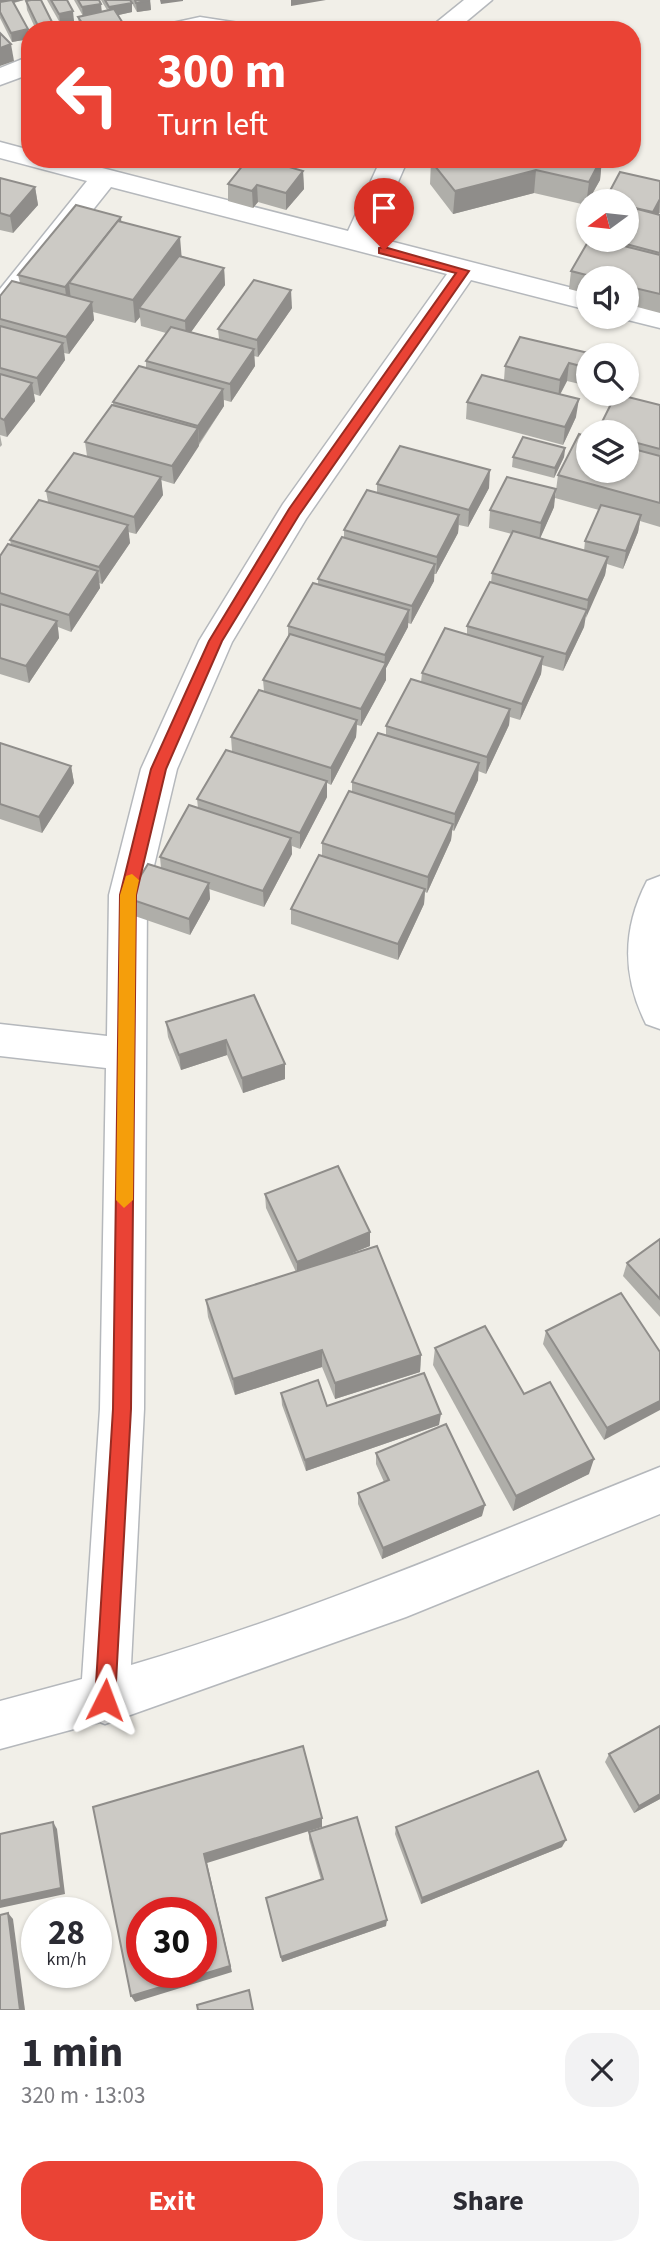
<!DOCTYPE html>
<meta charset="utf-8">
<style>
:root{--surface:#fff;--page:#f2f2f3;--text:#2b2b33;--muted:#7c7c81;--accent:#ea4335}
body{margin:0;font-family:"Source Sans 3",sans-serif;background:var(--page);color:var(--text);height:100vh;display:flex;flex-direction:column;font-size:26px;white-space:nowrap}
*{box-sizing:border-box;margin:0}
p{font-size:23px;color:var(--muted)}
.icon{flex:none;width:38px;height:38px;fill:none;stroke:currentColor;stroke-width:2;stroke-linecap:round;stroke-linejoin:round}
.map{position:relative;height:2010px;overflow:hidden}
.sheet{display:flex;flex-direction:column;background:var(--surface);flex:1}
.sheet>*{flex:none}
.hud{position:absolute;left:21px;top:21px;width:620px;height:147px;border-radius:28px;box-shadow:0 2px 5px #0004;background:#ea4335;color:#fff;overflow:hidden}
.needle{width:46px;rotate:255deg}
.buttons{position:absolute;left:576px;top:189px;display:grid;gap:14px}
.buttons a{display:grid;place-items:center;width:63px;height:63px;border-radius:50%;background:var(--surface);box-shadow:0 2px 5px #0004;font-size:35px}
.speed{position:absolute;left:21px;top:1897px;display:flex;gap:14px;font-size:35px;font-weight:700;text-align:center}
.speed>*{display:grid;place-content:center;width:91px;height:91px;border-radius:50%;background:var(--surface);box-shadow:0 2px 5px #0004;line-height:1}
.speed small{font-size:18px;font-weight:400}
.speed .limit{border:10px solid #d22;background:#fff;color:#111}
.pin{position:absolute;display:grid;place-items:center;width:60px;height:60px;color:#fff;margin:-72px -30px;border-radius:50% 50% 50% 0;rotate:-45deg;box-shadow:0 0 7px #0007}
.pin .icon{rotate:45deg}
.me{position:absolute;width:77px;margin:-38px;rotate:3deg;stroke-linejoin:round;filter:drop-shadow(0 0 5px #0008)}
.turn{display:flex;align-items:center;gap:24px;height:147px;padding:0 21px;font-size:32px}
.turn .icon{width:91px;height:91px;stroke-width:2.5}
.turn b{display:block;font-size:49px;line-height:60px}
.round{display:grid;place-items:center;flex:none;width:74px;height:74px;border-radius:28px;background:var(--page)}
.headline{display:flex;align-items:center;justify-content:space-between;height:119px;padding:0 21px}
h1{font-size:42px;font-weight:700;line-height:52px}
.action{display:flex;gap:14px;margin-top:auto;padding:14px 21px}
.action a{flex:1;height:80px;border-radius:28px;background:var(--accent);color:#fff;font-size:28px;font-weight:700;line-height:80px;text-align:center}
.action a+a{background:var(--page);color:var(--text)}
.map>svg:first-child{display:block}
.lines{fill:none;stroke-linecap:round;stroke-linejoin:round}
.minor-casing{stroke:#b5b8bc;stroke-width:3}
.minor{fill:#fff;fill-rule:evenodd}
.wall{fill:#afaea9}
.shaded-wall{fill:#8f8d8a}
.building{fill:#cccac5;stroke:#8f8d8a;stroke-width:2;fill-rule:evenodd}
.route{fill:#ea4335;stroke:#982c22;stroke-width:2}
.slow{fill:#f59e0b}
</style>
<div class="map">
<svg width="660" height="2010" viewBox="0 0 660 2010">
<rect width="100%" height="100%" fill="#f1efe8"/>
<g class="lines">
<defs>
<g id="minor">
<path d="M 464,0 L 492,0 L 456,30 L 427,30 Z"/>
<path d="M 200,17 L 252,25 L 255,30 L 160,30 L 163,25 Z"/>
<path d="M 30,56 L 30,74 L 0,85 L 0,68 Z"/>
<path d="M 0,142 L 30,150 L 30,159 L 67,159 L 348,231 L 381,159 L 408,159 L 374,237 L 588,292 L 588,310 L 471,280 L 306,519 L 232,642 L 177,769 L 147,895 L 144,1409 L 131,1665 C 312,1612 485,1537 660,1467 L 660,1514 L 406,1617 L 105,1724 L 100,1722 L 0,1749 L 0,1701 L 82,1679 L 100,1409 L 106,1068 L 0,1056 L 0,1024 L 107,1036 L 109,895 L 141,769 L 199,641 L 283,504 L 447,274 L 111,187 L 10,314 L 0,317 L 0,289 L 87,181 L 0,158 Z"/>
<path d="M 626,302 L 660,310 L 660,328 L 616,317 L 626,317 Z"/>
<path d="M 660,876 L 660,1029 L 646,1024 C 622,976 622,929 647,881 Z"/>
</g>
</defs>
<!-- minor casing -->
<use href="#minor" class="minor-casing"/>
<!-- minor -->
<use href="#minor" class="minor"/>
</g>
<!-- wall -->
<g class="wall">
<path d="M 0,0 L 24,0 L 14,3 L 28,29 L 29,39 L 12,42 L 0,18 Z"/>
<path d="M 47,0 L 67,0 L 74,21 L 60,23 Z"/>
<path d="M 74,0 L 99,0 L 101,12 L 107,10 L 101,0 L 130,0 L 132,3 L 132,12 L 118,15 L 126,30 L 82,30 L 79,26 L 78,17 L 83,16 Z"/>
<path d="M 130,0 L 150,0 L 151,10 L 137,12 Z"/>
<path d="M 26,1 L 53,24 L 54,30 L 36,30 L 27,10 Z"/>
<path d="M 602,159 L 600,180 L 586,205 L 534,193 L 453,214 L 430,184 L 431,161 Z"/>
<path d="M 303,171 L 304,189 L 286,210 L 258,202 L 253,208 L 228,201 L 228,184 Z"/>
<path d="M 620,172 L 660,181 L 660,213 L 658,214 L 660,215 L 660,313 L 626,304 L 626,278 L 588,278 L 588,294 L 569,289 L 571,271 L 589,240 L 626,240 L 626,201 L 604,201 Z"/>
<path d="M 0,178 L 35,187 L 38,205 L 13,233 L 0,230 Z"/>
<path d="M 121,217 L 121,222 L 182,256 L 224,268 L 225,285 L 191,332 L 219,339 L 218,329 L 292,308 L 258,357 L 254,356 L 255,366 L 231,402 L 224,400 L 224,406 L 174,484 L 161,480 L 163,495 L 136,534 L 128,532 L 130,543 L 102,584 L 99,583 L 100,588 L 71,632 L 58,627 L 59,638 L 29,683 L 0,674 L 0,556 L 11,545 L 10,540 L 48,502 L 46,491 L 87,456 L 85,442 L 113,405 L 113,402 L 146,368 L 146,361 L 166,333 L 141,326 L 140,317 L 135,323 L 93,312 L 94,320 L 69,354 L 64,353 L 65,360 L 40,396 L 34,394 L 35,401 L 7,437 L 0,435 L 2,445 L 0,447 L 0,296 L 20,283 L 18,275 Z"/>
<path d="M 588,355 L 588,386 L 567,381 L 560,395 L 576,417 L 563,445 L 466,419 L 467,402 L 504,380 L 505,366 Z"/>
<path d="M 660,405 L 660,527 L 640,521 L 638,532 L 623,569 L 607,564 L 605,575 L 585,617 L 584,627 L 563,671 L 542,665 L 541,674 L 520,720 L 510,717 L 509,725 L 486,774 L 478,771 L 478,780 L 454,831 L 452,830 L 451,840 L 427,893 L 425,892 L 424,904 L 398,960 L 291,924 L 291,909 L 322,856 L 322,843 L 352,792 L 352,782 L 386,735 L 386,726 L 421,682 L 422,673 L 467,635 L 467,626 L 491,583 L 492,573 L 512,534 L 489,528 L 490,510 L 554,507 L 540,538 L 584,551 L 585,541 L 599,510 L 555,498 L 558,475 L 626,471 L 626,432 Z"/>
<path d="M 565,448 L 564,457 L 554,478 L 512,467 L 513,457 Z"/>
<path d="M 377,484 L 489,488 L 468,527 L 459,525 L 458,533 L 436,574 L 434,574 L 434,581 L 411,624 L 408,623 L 408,627 L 386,668 L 386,680 L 361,726 L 357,725 L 356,737 L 331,785 L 327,783 L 327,797 L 300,849 L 292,846 L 292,854 L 264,907 L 209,889 L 210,899 L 190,935 L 129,914 L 127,898 L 161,868 L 160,857 L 198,808 L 197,799 L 232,751 L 231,737 L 264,691 L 263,680 L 288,636 L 288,626 L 318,584 L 318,579 L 344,538 L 344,530 L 377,493 Z"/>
<path d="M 0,743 L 71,766 L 74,783 L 42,833 L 0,819 Z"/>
<path d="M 254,995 L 285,1079 L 243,1093 L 227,1055 L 181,1070 L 168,1037 L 166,1022 Z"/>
<path d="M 265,1194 L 370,1232 L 370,1246 L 339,1258 L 421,1355 L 420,1372 L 335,1399 L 322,1367 L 235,1395 L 208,1317 L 206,1300 L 296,1272 L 266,1208 Z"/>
<path d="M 660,1239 L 660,1317 L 623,1276 L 627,1263 Z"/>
<path d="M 546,1331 L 660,1352 L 604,1440 L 543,1344 Z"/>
<path d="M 435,1348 L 524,1394 L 589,1474 L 513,1511 L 433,1365 Z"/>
<path d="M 281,1393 L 327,1406 L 439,1425 L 306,1471 L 282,1405 Z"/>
<path d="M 376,1453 L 482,1516 L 382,1559 L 358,1504 L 358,1493 L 384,1482 L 376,1464 Z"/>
<path d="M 660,1726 L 660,1799 L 634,1813 L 605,1762 L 609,1754 Z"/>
<path d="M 396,1827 L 562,1847 L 421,1904 L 395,1834 Z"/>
<path d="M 309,1832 L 386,1926 L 282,1962 L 266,1898 L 321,1880 L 309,1839 Z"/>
</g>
<!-- shaded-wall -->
<g class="shaded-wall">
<path d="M 0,0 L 24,0 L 0,6 Z"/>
<path d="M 150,0 L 151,10 L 137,12 L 136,3 Z"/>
<path d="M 160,0 L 183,0 L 183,1 L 161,4 Z"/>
<path d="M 291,0 L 326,0 L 291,6 Z"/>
<path d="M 132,3 L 132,12 L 110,17 L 109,7 Z"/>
<path d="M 101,4 L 102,13 L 83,17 L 82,7 Z"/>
<path d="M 73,11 L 74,21 L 60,23 L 59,14 Z"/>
<path d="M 53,24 L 54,30 L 38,30 L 38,26 Z"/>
<path d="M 28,29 L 29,39 L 12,42 L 11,33 Z"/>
<path d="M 11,44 L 14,61 L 0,66 L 0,48 Z"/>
<path d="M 601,159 L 602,159 L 600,180 L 586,205 L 589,182 Z"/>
<path d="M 536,170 L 534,193 L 453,214 L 455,191 Z"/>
<path d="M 303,171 L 304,189 L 286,210 L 286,193 Z"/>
<path d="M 257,185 L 258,202 L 253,208 L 252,191 Z"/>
<path d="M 35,187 L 38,205 L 13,233 L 10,216 Z"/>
<path d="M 660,199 L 659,213 L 650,230 L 653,212 Z"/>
<path d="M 121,217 L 122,234 L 69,283 L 71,300 L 67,305 L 65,287 Z"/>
<path d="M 180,237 L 182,261 L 139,308 L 140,317 L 135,323 L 133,300 Z"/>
<path d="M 224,268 L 225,285 L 186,339 L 185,321 Z"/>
<path d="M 291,290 L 292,308 L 258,357 L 257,340 Z"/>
<path d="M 92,302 L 94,320 L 69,354 L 66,337 Z"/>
<path d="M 63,343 L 65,360 L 40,396 L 37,378 Z"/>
<path d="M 254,349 L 255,366 L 231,402 L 230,384 Z"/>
<path d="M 569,363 L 567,381 L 558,398 L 560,380 Z"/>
<path d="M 32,383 L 35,401 L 7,437 L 4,420 Z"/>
<path d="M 223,389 L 224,406 L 199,443 L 198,426 Z"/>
<path d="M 579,399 L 576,417 L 563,445 L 565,427 Z"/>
<path d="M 198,428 L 199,446 L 174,484 L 172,466 Z"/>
<path d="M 565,448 L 564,457 L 554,478 L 555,468 Z"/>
<path d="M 490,470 L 489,488 L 468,527 L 469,510 Z"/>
<path d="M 161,477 L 163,495 L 136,534 L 134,517 Z"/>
<path d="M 556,489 L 554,507 L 539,541 L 541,523 Z"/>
<path d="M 459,515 L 458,533 L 436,574 L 437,557 Z"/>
<path d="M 641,515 L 638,532 L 623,569 L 626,551 Z"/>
<path d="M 128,525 L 130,543 L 102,584 L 99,567 Z"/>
<path d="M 608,557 L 605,575 L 586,618 L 588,600 Z"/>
<path d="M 435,564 L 434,581 L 411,624 L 412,606 Z"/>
<path d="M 98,571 L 100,588 L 71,632 L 69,615 Z"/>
<path d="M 409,610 L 408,627 L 386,668 L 386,680 L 361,726 L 361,709 L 384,667 L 385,655 Z"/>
<path d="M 587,610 L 584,627 L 563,671 L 566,654 Z"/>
<path d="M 57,621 L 59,638 L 29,683 L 26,666 Z"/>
<path d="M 543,657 L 541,674 L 520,720 L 522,704 Z"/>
<path d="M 510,709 L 509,725 L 486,774 L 487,757 Z"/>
<path d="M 357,720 L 356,737 L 331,785 L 331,768 Z"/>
<path d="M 479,763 L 478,780 L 454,831 L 455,814 Z"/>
<path d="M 71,766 L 74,783 L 42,833 L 39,817 Z"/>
<path d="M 327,781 L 327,797 L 300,849 L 300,833 Z"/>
<path d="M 453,824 L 451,840 L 427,893 L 428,877 Z"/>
<path d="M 291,838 L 292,854 L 264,907 L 263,891 Z"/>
<path d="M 209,883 L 210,899 L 190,935 L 189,919 Z"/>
<path d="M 425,889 L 424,904 L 398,960 L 398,944 Z"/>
<path d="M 226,1040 L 227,1055 L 181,1070 L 179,1055 Z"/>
<path d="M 285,1064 L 285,1079 L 243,1093 L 242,1078 Z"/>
<path d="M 370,1232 L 370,1246 L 297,1275 L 297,1262 Z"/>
<path d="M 322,1350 L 322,1367 L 235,1395 L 233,1379 Z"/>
<path d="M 421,1355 L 420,1372 L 335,1399 L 335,1383 Z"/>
<path d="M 660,1401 L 660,1410 L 604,1440 L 607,1428 Z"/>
<path d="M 441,1414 L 439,1425 L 306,1471 L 305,1460 Z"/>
<path d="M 594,1459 L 589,1474 L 513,1511 L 516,1496 Z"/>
<path d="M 485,1505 L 482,1516 L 382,1559 L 383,1548 Z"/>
<path d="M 660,1794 L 660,1799 L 634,1813 L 639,1806 Z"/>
<path d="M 322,1818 L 322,1827 L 207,1863 L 232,1972 L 135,2002 L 131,1996 L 204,1854 Z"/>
<path d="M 53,1822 L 57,1829 L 65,1894 L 0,1908 L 0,1901 Z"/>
<path d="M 566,1840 L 562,1847 L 421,1904 L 422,1898 Z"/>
<path d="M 8,1913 L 13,1919 L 25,2010 L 20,2010 Z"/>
<path d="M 387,1920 L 386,1926 L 282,1962 L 281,1957 Z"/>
</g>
<!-- building -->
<g class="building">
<path d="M 12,0 L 28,29 L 11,33 L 0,12 L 0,2 Z"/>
<path d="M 31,0 L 41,0 L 53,24 L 38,26 L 26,1 Z"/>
<path d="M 51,0 L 67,0 L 73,11 L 59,14 Z"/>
<path d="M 78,0 L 99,0 L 101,4 L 82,7 Z"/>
<path d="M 105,0 L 130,0 L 132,3 L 109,7 Z"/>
<path d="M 135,0 L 150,0 L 136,3 Z"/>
<path d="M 114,9 L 126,28 L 116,30 L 87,30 L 78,17 Z"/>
<path d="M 0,33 L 11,44 L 0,48 Z"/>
<path d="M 248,159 L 262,159 L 303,171 L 286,193 L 257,185 L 252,191 L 228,184 Z"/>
<path d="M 438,159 L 601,159 L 589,182 L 536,170 L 455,191 L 431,161 Z"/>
<path d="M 620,172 L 660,181 L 660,199 L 653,212 L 626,206 L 626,201 L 605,200 Z"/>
<path d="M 0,178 L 35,187 L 10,216 L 0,213 Z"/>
<path d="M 76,205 L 121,217 L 65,287 L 18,275 Z"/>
<path d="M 626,206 L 660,215 L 660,253 L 611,240 L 626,240 Z"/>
<path d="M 118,221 L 180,237 L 133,300 L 69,283 Z"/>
<path d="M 589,240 L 600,240 L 660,255 L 660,294 L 626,286 L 626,278 L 598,278 L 571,271 Z"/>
<path d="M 179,256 L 224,268 L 185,321 L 139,308 Z"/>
<path d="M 254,280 L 291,290 L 257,340 L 218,329 Z"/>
<path d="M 12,281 L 92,302 L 66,337 L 0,319 L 0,296 Z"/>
<path d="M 0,326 L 63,343 L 37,378 L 0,368 Z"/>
<path d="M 171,327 L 254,349 L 230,384 L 146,361 Z"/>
<path d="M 520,337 L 597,355 L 588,355 L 588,368 L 569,363 L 560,380 L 505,366 Z"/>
<path d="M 139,366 L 223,389 L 198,426 L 113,402 Z"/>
<path d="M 0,374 L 32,383 L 4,420 L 0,418 Z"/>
<path d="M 482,375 L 579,399 L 565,427 L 467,402 Z"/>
<path d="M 616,394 L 660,405 L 660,449 L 626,440 L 626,432 L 597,432 Z"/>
<path d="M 112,405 L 198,428 L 172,466 L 85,442 Z"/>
<path d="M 579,434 L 588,437 L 588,471 L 626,471 L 626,447 L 660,456 L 660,503 L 558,475 Z"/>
<path d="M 523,437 L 565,448 L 555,468 L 513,457 Z"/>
<path d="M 400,446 L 490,470 L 469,510 L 377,484 Z"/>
<path d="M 74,453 L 161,477 L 134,517 L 46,491 Z"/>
<path d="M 507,477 L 556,489 L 541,523 L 490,510 Z"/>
<path d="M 367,490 L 459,515 L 437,557 L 344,530 Z"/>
<path d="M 39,500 L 128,525 L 99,567 L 10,540 Z"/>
<path d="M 601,505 L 641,515 L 626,551 L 585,541 Z"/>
<path d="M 513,531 L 608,557 L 588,600 L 492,573 Z"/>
<path d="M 342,537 L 435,564 L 412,606 L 318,579 Z"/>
<path d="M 8,544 L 98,571 L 69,615 L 0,593 L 0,556 Z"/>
<path d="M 490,582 L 587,610 L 566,654 L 467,626 Z"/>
<path d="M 313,583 L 409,610 L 385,655 L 288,626 Z"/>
<path d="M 0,604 L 57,621 L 26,666 L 0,658 Z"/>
<path d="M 445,628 L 543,657 L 522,704 L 422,673 Z"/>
<path d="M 290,634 L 386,663 L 361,709 L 263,680 Z"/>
<path d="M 411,679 L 510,709 L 487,757 L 386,726 Z"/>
<path d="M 259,690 L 357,720 L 331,768 L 231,737 Z"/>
<path d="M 378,733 L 479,763 L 455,814 L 352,782 Z"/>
<path d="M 0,743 L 71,766 L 39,817 L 0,804 Z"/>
<path d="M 226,750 L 327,781 L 300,833 L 197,799 Z"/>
<path d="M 349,791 L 453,824 L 428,877 L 322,843 Z"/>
<path d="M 189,805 L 291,838 L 263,891 L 160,857 Z"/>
<path d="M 319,855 L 425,889 L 398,944 L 291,909 Z"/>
<path d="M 148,864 L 209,883 L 189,919 L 127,898 Z"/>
<path d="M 254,995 L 285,1064 L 242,1078 L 226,1040 L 179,1055 L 166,1022 Z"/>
<path d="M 338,1166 L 370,1232 L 297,1262 L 265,1194 Z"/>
<path d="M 660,1239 L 660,1299 L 627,1263 Z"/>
<path d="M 377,1246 L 421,1355 L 335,1383 L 322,1350 L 233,1379 L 206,1300 Z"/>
<path d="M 621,1293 L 660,1352 L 660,1401 L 607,1428 L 546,1331 Z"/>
<path d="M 485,1326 L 524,1394 L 550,1382 L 594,1459 L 516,1496 L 435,1348 Z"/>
<path d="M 424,1373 L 441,1414 L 305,1460 L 281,1393 L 318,1380 L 327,1406 Z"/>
<path d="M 446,1424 L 485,1505 L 383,1548 L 358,1493 L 389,1480 L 376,1453 Z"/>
<path d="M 660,1726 L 660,1794 L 639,1806 L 609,1754 Z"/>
<path d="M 303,1746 L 322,1818 L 204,1854 L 230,1966 L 131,1996 L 93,1807 ZM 142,1913 L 201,1913 L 201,1972 L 142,1972 Z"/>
<path d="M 538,1771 L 566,1840 L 422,1898 L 396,1827 Z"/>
<path d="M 357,1817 L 387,1920 L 281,1957 L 266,1898 L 323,1879 L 309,1832 Z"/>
<path d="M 53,1822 L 61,1888 L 0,1901 L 0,1834 Z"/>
<path d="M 8,1913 L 20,2010 L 0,2010 L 0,1915 Z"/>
<path d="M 249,1990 L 253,2010 L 198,2010 L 197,2005 Z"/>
</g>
<!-- route -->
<path class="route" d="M 384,247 L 469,271 L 299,515 L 222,641 L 166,769 L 136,895 L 131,1409 L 115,1700 L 112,1707 L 105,1710 L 98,1707 L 95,1700 L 113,1409 L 120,895 L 151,769 L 209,641 L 289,509 L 456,273 L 379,253 L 379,248 Z"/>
<!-- slow -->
<path class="slow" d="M 132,874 L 139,880 L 136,895 L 133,1200 L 124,1208 L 116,1200 L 120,895 L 126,876 Z"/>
</svg>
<div class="buttons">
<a><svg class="needle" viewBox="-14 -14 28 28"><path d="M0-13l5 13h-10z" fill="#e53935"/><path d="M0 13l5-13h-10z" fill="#7c7c81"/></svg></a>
<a><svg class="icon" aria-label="sound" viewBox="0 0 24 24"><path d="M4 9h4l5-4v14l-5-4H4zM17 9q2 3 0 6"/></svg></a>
<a><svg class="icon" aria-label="search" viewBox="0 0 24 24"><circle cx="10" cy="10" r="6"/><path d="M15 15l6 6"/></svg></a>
<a><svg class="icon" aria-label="layers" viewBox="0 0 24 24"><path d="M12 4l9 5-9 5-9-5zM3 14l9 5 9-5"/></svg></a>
</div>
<div class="speed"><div>28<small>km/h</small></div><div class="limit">30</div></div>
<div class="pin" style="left:384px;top:250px;background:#d93025"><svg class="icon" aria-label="arrive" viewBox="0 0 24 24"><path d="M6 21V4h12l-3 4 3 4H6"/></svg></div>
<svg class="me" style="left:105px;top:1700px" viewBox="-20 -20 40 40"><path d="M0-17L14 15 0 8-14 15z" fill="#ea4335" stroke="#fff" stroke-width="4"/></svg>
<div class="hud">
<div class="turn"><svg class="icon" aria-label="left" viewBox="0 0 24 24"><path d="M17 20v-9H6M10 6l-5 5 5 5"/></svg><div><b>300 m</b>Turn left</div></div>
</div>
</div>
<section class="sheet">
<div class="headline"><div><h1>1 min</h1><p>320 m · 13:03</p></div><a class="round"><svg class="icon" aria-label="close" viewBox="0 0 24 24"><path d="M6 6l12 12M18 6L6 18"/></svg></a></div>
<div class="action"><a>Exit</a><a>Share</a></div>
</section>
